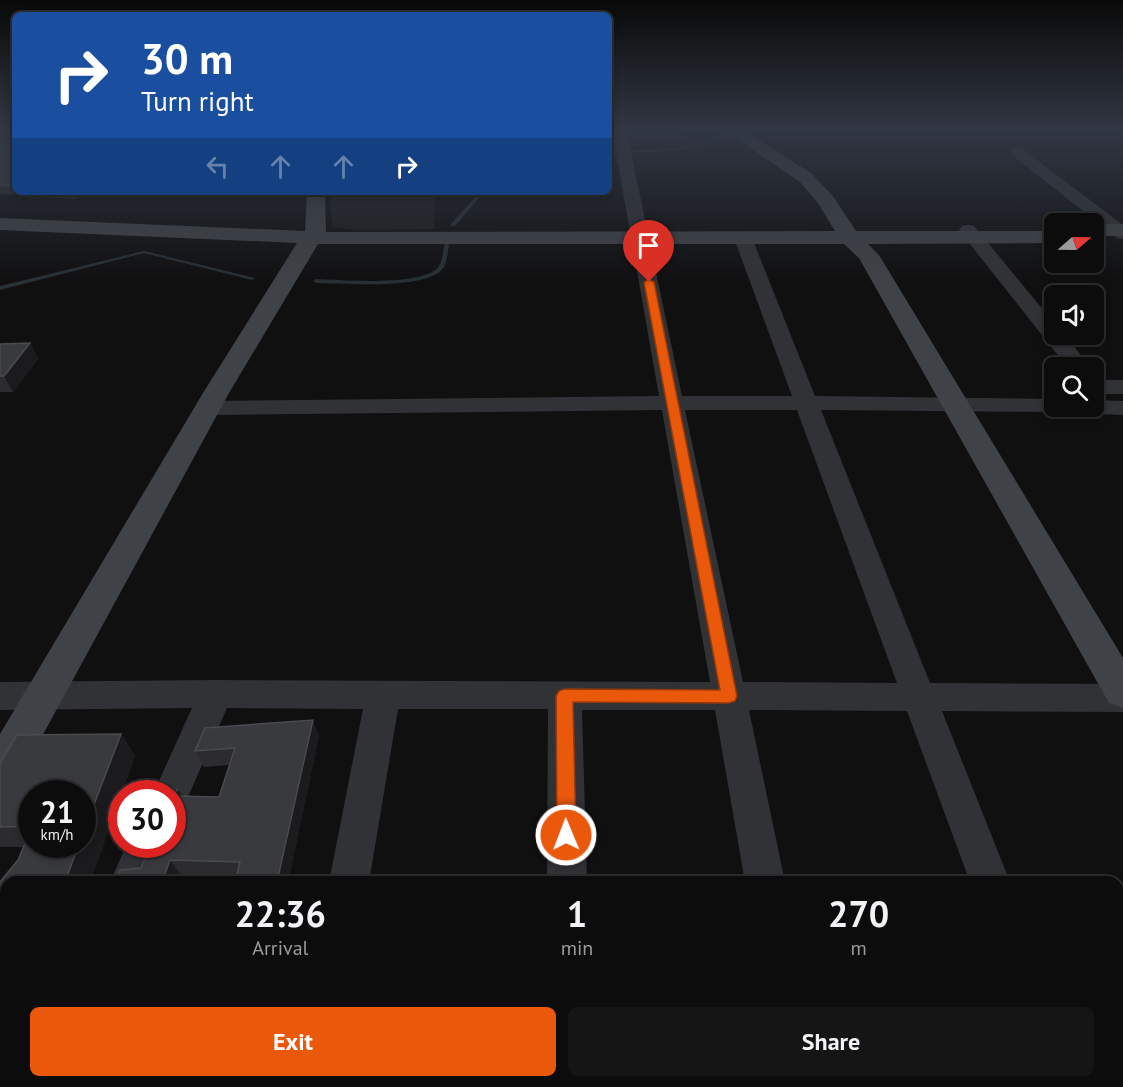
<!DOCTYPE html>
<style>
:root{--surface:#0c0c0d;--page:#151516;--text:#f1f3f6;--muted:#9a9b9d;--line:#2c2c2e;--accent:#ea580c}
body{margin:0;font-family:"PT Sans",sans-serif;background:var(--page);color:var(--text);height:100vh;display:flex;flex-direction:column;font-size:22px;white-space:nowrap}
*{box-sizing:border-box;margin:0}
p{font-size:20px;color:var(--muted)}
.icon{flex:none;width:33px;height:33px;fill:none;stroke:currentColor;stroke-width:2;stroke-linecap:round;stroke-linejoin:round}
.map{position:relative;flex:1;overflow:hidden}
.sheet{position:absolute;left:0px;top:876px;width:1124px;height:212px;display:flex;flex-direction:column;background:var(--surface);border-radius:18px 18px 0 0;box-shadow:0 3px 9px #0003,0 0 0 2px var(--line)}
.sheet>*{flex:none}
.guide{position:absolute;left:12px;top:12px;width:600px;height:183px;border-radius:9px;box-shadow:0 3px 9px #0003,0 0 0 2px var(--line);background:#1a4fa0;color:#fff;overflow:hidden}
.needle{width:39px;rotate:70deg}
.controls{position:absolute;left:1044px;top:213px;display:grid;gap:12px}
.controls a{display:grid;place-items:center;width:60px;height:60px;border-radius:9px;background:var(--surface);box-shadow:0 3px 9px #0003,0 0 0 2px var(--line);font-size:30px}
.speed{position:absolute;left:18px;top:780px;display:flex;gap:12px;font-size:30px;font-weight:700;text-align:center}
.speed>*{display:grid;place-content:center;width:78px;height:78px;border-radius:50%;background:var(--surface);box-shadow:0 3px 9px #0003,0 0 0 2px var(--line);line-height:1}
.speed small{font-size:15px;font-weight:400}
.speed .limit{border:9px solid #d22;background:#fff;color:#111}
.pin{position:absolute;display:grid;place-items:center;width:51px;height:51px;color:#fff;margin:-62px -26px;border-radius:50% 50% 50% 0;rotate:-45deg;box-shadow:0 0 6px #0007}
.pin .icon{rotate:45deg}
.me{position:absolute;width:66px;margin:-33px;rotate:359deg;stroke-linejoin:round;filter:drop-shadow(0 0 4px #0008)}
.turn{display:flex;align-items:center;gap:21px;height:126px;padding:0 30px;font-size:27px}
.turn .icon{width:78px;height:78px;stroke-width:2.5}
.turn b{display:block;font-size:42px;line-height:51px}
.lanes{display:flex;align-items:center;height:57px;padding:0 30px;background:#0003;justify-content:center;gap:30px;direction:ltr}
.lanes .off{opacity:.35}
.eta{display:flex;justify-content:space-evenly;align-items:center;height:102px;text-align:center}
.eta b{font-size:36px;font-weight:600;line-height:42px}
.primary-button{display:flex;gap:12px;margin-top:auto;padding:12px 30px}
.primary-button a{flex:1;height:69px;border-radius:9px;background:var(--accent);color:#fff;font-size:24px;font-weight:600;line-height:69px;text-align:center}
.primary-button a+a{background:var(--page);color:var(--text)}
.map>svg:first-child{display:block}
.built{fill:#1c1c1e}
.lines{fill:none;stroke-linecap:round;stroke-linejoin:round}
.stream{fill:#273035;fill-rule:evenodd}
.street{fill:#313236;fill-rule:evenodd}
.secondary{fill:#3f4246;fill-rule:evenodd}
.wall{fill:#2c2c2f;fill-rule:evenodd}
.shaded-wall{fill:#1b1b1d}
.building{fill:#383a3d;stroke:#494b4f;stroke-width:1.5}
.route{fill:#ea580c;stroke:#983908;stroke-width:1.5}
</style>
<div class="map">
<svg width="1123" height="1087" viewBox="0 0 1123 1087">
<rect width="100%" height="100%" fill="#101011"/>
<!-- built -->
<g class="built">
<path d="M 609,129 L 697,129 L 660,141 L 609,138 Z"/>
<path d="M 330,192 L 435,192 L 434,229 L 356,230 L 332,227 Z"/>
</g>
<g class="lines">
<!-- stream -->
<g class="stream">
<path d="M 734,129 L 738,130 C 698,153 653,152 609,154 L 609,152 L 679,148 L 712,139 Z"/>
<path d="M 480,192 L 484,192 L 455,226 L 451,226 L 451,224 Z"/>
<path d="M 445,243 L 449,244 C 448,251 447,261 444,267 C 429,291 342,283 316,283 L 313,281 L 316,279 C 340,280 426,287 439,266 C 443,259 443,250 445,243 Z"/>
<path d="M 144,251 L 255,278 L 252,280 L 144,253 L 0,290 L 0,286 Z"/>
</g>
<!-- street -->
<g class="street">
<path d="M 612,129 L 626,129 L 682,396 L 792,396 L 734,238 L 737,234 L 749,234 L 752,238 L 815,396 L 1054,399 L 1054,406 L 1094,406 L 1094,400 L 1123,401 L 1123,415 L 1058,412 L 821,410 L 930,683 L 1123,684 L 1123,712 L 942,711 L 1010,882 L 970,882 L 907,711 L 749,710 L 785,882 L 745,882 L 715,710 L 582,710 L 587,882 L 547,882 L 548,709 L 398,709 L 369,882 L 329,882 L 363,709 L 227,708 L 184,806 L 172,810 L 172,794 L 153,794 L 192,708 L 0,710 L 0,682 L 216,680 L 710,682 L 662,410 L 207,415 L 199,413 L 195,408 L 199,403 L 207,401 L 659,396 ZM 685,410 L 797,410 L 897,683 L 743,682 Z"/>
<path d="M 1016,147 L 1021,148 L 1123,225 L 1123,239 L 1117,238 L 1011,154 L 1009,151 Z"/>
<path d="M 968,225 L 974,226 L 1054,323 L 1054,334 L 1064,334 L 1091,368 L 1068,368 L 962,234 L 959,230 L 962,226 Z"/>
<rect x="1094" y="380" width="29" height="14"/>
<path d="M 127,844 L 166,844 L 150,882 L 110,882 Z"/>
<path d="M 15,1082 L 63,1082 L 61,1087 L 12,1087 Z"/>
<path d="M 290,1082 L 338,1082 L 337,1087 L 289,1087 Z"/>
<path d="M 546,1082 L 593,1082 L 594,1087 L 546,1087 Z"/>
<path d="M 779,1082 L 826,1082 L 828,1087 L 780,1087 Z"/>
<path d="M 1043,1082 L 1090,1082 L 1093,1087 L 1045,1087 Z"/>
</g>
<!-- secondary -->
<g class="secondary">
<path d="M 722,129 L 742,129 L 812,174 L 833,196 L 856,231 L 1054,231 L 1054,243 L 868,244 L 879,255 L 1123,658 L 1123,708 L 1109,703 L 859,258 L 844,244 L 318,244 L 229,393 L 15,786 L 0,792 L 0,734 L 203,393 L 297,243 L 0,230 L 0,218 L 305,231 L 307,192 L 325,192 L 326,232 L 835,231 L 818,203 L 800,182 Z"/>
<rect x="1094" y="224" width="29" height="12"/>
</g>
</g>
<!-- wall -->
<g class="wall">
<path d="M 0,129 L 15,129 L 15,192 L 85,192 L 77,199 L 42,197 L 31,200 L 30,196 L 0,194 L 0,138 L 13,133 L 13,130 L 0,135 Z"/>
<path d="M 30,343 L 38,359 L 13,392 L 0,392 L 0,344 Z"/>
<path d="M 121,734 L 135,756 L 90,882 L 6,882 L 6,987 L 0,1000 L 0,882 L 18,860 L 23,847 L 0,847 L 0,763 L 17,735 ZM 32,794 L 82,794 L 82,844 L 32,844 Z"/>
<path d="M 319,736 L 288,882 L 235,882 L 237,876 L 180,874 L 177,882 L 115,882 L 141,868 L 178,789 L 182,796 L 219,797 L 230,765 L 204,767 L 195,751 Z"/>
<path d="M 119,1082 L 248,1082 L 248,1083 L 234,1083 Z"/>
</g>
<!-- shaded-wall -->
<g class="shaded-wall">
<path d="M 0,129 L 15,130 L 0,135 Z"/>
<path d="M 28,192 L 40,192 L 42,197 L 31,200 Z"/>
<path d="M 74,192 L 85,192 L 77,199 Z"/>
<path d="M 30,343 L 38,359 L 13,392 L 4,376 Z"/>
<path d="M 313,720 L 319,736 L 288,882 L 277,882 Z"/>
<path d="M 121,734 L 135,756 L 90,882 L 65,882 L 79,844 L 82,844 L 82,836 Z"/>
<path d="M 160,781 L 168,794 L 161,794 Z"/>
<path d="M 178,789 L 187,805 L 175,796 Z"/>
<path d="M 170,860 L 180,874 L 177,882 L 162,882 Z"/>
<path d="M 6,951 L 6,987 L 0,1000 L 0,952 Z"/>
<path d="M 222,1082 L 233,1082 L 234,1083 L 233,1087 L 220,1087 Z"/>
</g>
<!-- building -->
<g class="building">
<path d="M 13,129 L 15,129 L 15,186 L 0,185 L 0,152 L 3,151 L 0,150 L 0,138 L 13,133 Z"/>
<path d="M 30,343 L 4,376 L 0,376 L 0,344 Z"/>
<path d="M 313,720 L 277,882 L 235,882 L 240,862 L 170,860 L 162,882 L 115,882 L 120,870 L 141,868 L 151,844 L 172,844 L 172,794 L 175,793 L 178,789 L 175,796 L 219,797 L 235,748 L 195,751 L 205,728 Z"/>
<path d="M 121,734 L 82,836 L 82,794 L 32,794 L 32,826 L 0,827 L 0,763 L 17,735 Z"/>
<path d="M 156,781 L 160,781 L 161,794 L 151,794 Z"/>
<path d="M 32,827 L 32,844 L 79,844 L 65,882 L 6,882 L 6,951 L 0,952 L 0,882 L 18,860 Z"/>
<path d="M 119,1082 L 222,1082 L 220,1087 L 118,1087 Z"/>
</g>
<!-- sky -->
<linearGradient id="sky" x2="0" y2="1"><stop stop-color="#090909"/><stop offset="0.46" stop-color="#313743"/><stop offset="1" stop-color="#313743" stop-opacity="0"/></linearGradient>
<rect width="1123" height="282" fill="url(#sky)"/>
<!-- route -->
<path class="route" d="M 649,279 L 654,282 L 737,696 L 735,701 L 729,703 L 573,702 L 576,835 L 573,842 L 566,844 L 560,842 L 557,835 L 556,696 L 559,691 L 565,689 L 720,690 L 644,282 Z"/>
</svg>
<div class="controls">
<a><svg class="needle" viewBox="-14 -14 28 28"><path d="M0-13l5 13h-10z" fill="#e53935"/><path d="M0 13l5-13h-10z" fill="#9a9b9d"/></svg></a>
<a><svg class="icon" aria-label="sound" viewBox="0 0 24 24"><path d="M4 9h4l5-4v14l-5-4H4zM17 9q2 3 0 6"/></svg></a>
<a><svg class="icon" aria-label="search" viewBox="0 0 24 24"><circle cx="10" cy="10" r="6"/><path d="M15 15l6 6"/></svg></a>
</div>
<div class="speed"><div>21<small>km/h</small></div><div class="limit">30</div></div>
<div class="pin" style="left:649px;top:282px;background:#d93025"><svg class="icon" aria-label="arrive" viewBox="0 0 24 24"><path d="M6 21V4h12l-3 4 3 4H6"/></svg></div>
<svg class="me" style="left:566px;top:835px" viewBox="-20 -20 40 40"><circle r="17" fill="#ea580c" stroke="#fff" stroke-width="3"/><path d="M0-11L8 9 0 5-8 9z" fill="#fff"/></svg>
<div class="guide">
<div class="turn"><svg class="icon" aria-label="right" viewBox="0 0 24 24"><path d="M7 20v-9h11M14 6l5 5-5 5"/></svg><div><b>30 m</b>Turn right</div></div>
<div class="lanes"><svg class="icon off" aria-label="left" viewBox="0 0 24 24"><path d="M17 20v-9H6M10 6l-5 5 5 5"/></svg><svg class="icon off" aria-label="ahead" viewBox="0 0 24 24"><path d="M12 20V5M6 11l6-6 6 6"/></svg><svg class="icon off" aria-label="ahead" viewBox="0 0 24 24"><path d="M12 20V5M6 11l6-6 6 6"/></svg><svg class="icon" aria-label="right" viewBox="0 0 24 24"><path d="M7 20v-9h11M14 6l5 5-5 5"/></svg></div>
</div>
<section class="sheet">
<div class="eta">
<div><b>22:36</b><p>Arrival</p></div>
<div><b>1</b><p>min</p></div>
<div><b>270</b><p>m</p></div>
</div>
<div class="primary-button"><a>Exit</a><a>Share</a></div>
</section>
</div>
